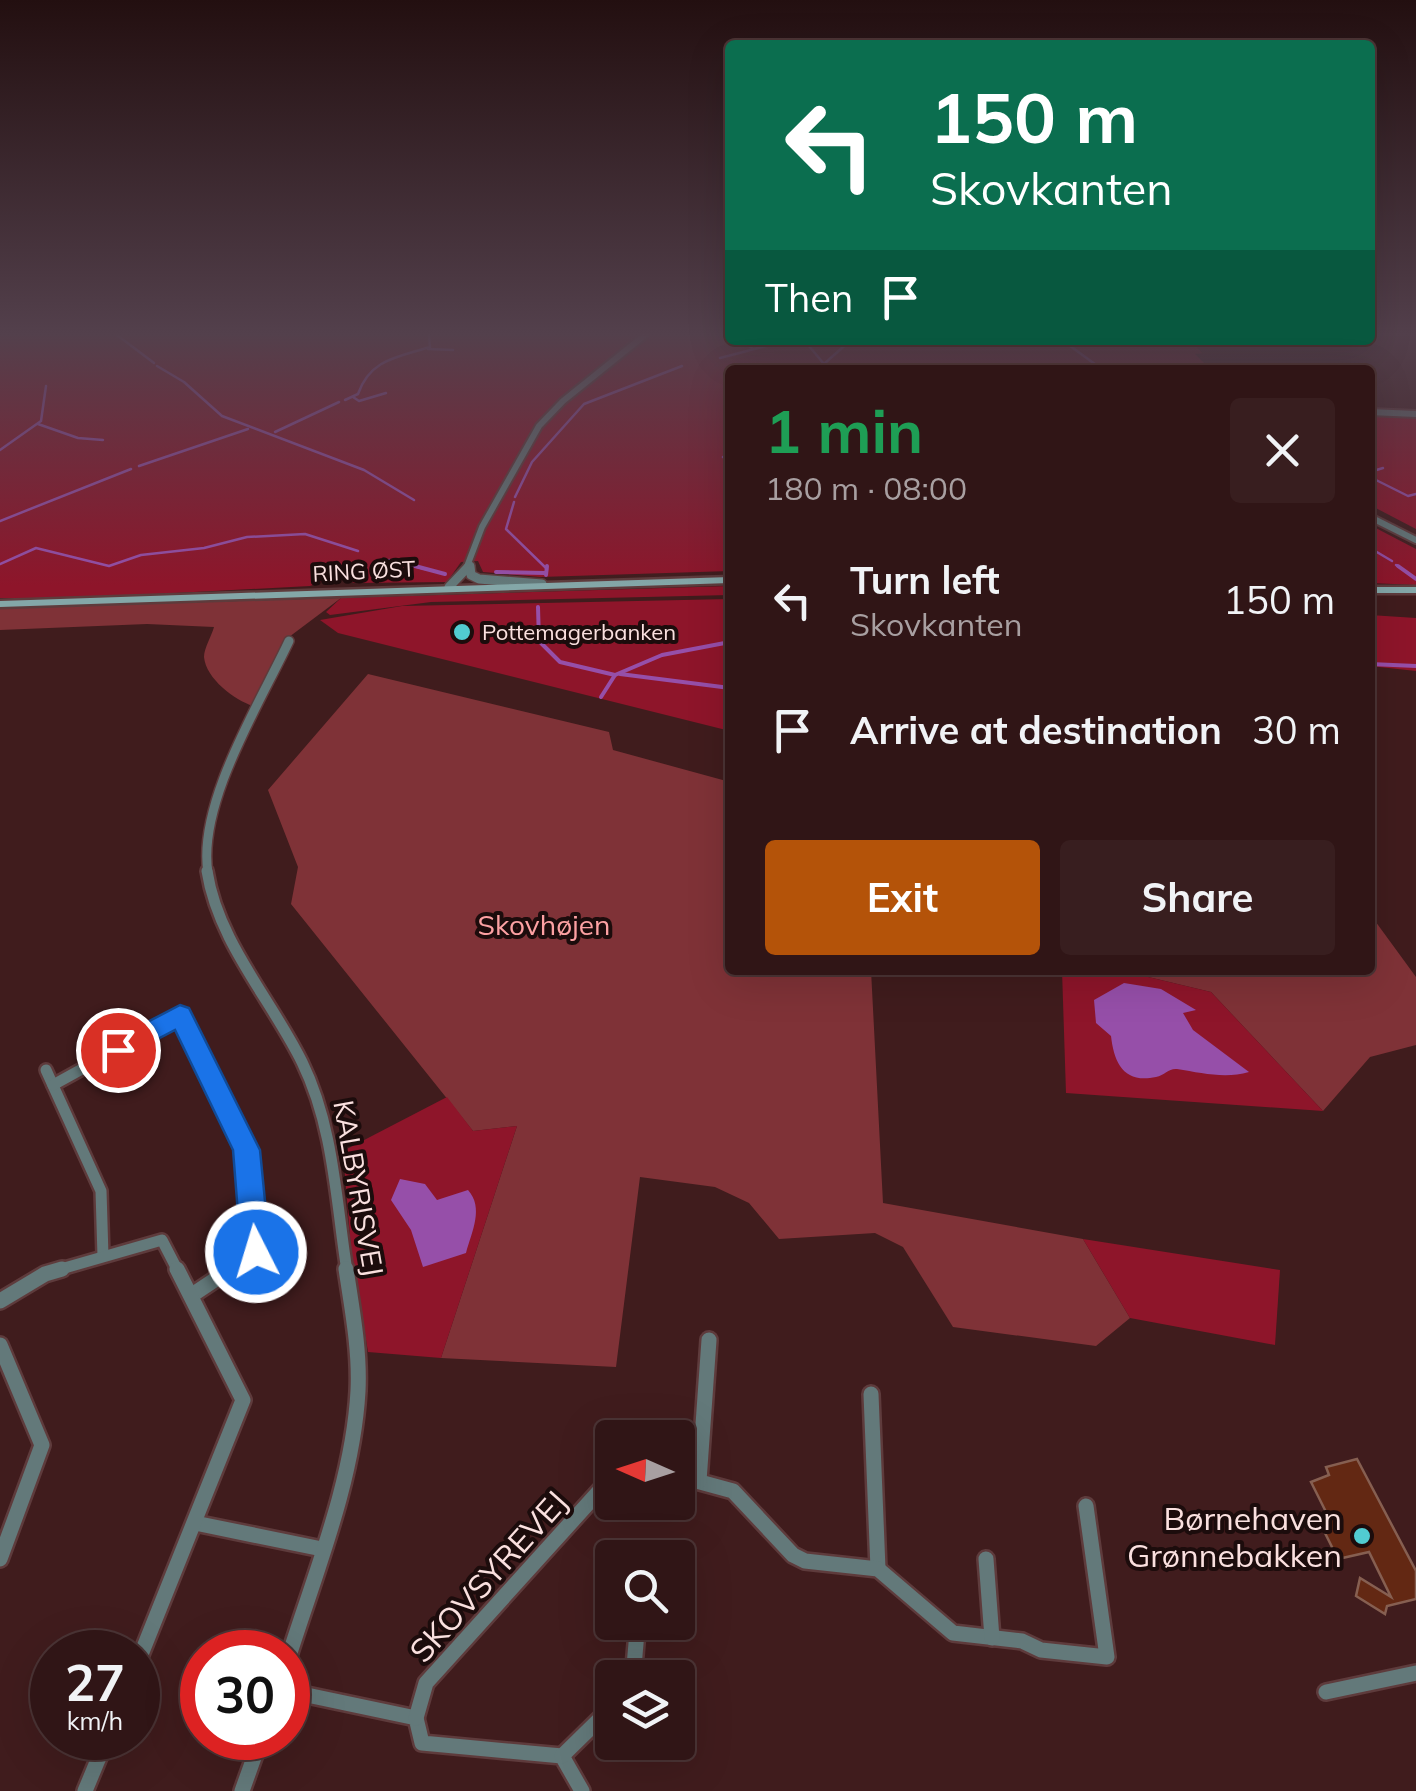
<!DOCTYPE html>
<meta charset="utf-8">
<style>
:root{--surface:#301516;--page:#381e1f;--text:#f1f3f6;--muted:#a89fa1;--line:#4b3435;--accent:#b45309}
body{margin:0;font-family:Mulish,sans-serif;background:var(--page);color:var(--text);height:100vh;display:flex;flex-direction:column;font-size:38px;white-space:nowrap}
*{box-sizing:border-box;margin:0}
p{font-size:32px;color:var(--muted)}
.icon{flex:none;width:55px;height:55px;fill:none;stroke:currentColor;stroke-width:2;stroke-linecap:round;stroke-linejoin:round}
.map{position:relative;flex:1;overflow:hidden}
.drawer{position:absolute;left:725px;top:365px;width:650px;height:610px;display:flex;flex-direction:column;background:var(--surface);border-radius:10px;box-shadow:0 10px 40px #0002,0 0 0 2px var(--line)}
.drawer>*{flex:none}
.banner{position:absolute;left:725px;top:40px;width:650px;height:305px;border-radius:10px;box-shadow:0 10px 40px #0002,0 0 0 2px var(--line);background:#0b6e4f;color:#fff;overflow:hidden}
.needle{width:65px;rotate:273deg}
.tools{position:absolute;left:595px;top:1420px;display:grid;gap:20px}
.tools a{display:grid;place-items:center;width:100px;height:100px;border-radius:10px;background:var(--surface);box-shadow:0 10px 40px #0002,0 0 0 2px var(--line);font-size:50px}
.speed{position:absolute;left:30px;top:1630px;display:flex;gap:20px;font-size:50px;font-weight:700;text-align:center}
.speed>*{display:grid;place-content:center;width:130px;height:130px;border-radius:50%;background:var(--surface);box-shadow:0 10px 40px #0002,0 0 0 2px var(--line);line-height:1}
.speed small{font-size:25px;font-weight:400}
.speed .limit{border:15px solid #d22;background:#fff;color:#111}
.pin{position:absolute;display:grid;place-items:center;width:85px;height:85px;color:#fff;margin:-42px;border:5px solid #fff;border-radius:50%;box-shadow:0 2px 10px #0007}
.me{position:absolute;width:110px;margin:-55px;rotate:355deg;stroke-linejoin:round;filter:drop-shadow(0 0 8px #0008)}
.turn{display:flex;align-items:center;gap:35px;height:210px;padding:0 40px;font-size:45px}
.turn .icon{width:130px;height:130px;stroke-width:2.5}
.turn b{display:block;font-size:70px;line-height:85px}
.then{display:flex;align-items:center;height:95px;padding:0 40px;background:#0003;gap:20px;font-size:38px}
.round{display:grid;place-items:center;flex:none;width:105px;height:105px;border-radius:10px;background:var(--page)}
.head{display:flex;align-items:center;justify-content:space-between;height:170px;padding:0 40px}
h1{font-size:60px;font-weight:700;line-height:75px;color:#1e9e55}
.cta{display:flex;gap:20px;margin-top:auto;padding:20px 40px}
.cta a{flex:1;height:115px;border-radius:10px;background:var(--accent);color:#fff;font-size:40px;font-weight:700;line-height:115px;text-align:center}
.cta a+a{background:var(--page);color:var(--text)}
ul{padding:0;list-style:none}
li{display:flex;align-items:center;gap:30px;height:130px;padding:0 40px}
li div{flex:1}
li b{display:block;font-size:38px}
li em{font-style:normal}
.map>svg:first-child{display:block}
.green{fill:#7f3237}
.forest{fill:#8e152a}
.water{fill:#964fa9}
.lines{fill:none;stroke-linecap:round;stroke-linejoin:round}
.stream-far1{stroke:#964fa9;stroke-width:2.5}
.stream{stroke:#964fa9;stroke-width:4}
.building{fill:#632813;stroke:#865f51;stroke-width:2.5}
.street-far3-casing{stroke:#5e3b3c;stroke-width:10}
.street-far2-casing{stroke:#5e3b3c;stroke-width:12}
.street-far1-casing{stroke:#5e3b3c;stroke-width:16}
.street-casing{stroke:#5e3b3c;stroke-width:20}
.secondary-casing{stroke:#5e3b3c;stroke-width:5}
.street-far3{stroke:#63797a;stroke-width:6}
.street-far2{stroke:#63797a;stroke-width:9}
.street-far1{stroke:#63797a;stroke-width:11}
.street{stroke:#63797a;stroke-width:15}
.secondary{fill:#84a7a8;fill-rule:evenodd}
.route{fill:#1a73e8;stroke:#114b97;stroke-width:2.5}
.poi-dot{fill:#51ccd1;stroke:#1c0c0c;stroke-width:4}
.labels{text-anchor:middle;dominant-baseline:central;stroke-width:8;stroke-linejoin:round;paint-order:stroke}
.far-street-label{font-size:22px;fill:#fae0df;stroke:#1c0c0c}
.far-poi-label{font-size:22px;fill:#fae0df;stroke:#1c0c0c;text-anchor:start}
.park-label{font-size:28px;fill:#fda1a3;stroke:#1c0c0c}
.street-label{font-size:28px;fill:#fae0df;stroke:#1c0c0c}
.near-poi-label{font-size:32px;fill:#fae0df;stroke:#1c0c0c;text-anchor:end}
.near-street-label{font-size:32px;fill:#fae0df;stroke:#1c0c0c}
</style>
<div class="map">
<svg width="1416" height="1791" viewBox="0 0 1416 1791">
<rect width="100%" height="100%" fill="#401c1d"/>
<!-- green -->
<g class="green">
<path d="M 341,598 L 285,640 L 253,706 C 235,700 206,679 204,657 C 204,648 212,635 214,627 L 147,624 L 0,630 L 0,608 Z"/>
<path d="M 368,674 L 609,732 L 613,750 L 730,782 L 730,970 L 871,970 L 883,1203 L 1083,1239 L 1130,1318 L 1096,1346 L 953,1327 L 903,1247 L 875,1233 L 779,1239 L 749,1203 L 715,1187 L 640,1177 L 616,1367 L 441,1358 L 517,1126 L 473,1131 L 291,904 L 298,867 L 268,790 Z"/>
<path d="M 1370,914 L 1416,977 L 1416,1045 L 1370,1057 L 1323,1111 L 1211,992 L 1119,970 L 1370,970 Z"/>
</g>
<!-- forest -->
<g class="forest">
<path d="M 0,335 L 730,335 L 730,340 L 1190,340 L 1202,353 L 1195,354 L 1211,370 L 730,370 L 730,571 L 540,577 L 483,572 L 478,561 L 461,562 L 447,582 L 353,583 L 350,572 L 310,586 L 60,599 L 0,598 Z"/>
<path d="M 1370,410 L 1416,412 L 1416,529 L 1370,505 Z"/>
<path d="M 1370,525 L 1416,549 L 1416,585 L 1370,583 Z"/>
<path d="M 730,586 L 730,595 L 431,602 L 330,615 L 326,612 L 341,598 Z"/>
<path d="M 730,599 L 730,731 L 338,633 L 320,620 L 402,606 Z"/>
<path d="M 1370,615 L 1416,618 L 1416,671 L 1370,666 Z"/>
<path d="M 1062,970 L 1119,970 L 1211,992 L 1323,1111 L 1066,1093 Z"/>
<path d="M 447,1097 L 473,1131 L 517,1126 L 441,1358 L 368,1352 L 351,1249 L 343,1151 Z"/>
<path d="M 1083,1239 L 1280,1270 L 1275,1345 L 1130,1318 Z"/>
</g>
<!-- water -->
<g class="water">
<path d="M 1124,983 L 1161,989 L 1196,1010 L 1183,1013 L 1193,1030 L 1249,1072 C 1225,1079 1202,1073 1177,1069 C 1169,1068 1165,1075 1156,1077 C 1124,1084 1114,1063 1111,1036 L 1096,1023 L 1094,1000 Z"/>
<path d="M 400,1179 L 425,1184 L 437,1200 L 468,1190 C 484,1208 472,1231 466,1253 L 423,1267 L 411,1230 L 391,1200 Z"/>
</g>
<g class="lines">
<!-- stream-far1 -->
<g class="stream-far1">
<path d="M 117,335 L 154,363"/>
<path d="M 739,340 L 752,348"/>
<path d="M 804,340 L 829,370"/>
<path d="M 1062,340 L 1103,370"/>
<path d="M 428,349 L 453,350"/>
<path d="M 720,358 L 777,343 L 808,345"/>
<path d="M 825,363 L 851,340"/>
<path d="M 157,366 L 184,382 L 222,416 L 364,470 L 414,500"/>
<path d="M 353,397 L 359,401 L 386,393"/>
<path d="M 345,400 L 358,394 C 370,359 398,357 430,347 L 429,335"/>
<path d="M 38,424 L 78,438 L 103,440"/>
<path d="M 275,432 L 339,402"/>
<path d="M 0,450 L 41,421 L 46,386"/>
<path d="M 723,457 L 730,460"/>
<path d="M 139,466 L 248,429"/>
<path d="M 1370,472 L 1383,468"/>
<path d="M 1370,477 L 1408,496 L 1416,494"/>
<path d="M 515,497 L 532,462 L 584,404 L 682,366"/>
<path d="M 514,502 L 506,529 L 547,569"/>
<path d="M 0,521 L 131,469"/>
<path d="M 1370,548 L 1392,561"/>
<path d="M 389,560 L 425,569"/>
<path d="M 0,564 L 36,548 L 109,566 L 141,555 L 204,548 L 247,537 L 305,534 L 358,551"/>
<path d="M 1396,565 L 1402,569"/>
</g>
<!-- stream -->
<g class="stream">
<path d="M 415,566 L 445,574"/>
<path d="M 1398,566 L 1416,579"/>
<path d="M 496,572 L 545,573"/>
<path d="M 546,575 L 547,566"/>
<path d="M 538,607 L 539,641 L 560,662 L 615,675 L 601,697"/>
<path d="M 1370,664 L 1416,666"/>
<path d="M 620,674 L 730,688"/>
<path d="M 615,675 L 662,655 L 730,642"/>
</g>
</g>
<!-- building -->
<path class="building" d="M 1357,1459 L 1416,1571 L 1416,1599 L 1387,1606 L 1385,1614 L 1356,1596 L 1360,1578 L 1391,1597 L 1369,1552 L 1338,1559 L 1318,1519 L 1328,1516 L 1311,1482 L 1329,1475 L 1326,1467 Z"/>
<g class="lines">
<defs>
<g id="street-far3">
<path d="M 1370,412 L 1416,414"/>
<path d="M 1370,517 L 1416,540"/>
<path d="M 466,569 L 482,527 L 539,426 L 563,401 L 645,335"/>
</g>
<g id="street-far2">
<path d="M 470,566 L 471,575 L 479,579 L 542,584"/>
<path d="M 449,587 L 469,566"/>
<path d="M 208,873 C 197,804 259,705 289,641"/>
</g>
<g id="street-far1">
<path d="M 207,871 C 218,942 271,999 302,1062 C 334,1127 336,1202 347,1271"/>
<path d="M 46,1070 L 101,1191 L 103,1256"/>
<path d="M 53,1085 L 180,1015 L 247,1150 L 255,1253 L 227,1271"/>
<path d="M 54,1271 L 162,1240 L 178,1271"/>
</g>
<g id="street">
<path d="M 192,1295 L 231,1269"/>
<path d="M 0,1301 L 45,1274 L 62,1269"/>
<path d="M 0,1345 L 42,1445 L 0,1559"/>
<path d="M 871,1394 L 878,1569"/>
<path d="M 678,1476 L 733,1491 L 793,1555 L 805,1561 L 878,1569 L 953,1633 L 1022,1641 L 1041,1650 L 1107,1657 L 1086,1506"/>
<path d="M 699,1481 L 709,1340"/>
<path d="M 195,1523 L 322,1549"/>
<path d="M 986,1559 L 992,1638"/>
<path d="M 288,1659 C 315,1573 353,1482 358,1391 C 360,1350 352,1309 346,1269"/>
<path d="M 138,1662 L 243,1400 L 177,1269"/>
<path d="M 633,1678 L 637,1632"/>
<path d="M 288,1691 L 416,1718 L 422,1743 L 562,1756 L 582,1791"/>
<path d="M 1326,1692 L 1416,1673"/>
<path d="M 416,1718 L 426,1683 L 612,1477"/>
<path d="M 562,1756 L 612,1707"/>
<path d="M 85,1791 L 107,1738"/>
<path d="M 242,1791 L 261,1738"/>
</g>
<g id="secondary">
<path d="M 730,577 L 730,583 L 0,607 L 0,601 Z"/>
<rect x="1370" y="587" width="46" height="6"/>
</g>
</defs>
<!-- street-far3 casing -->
<use href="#street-far3" class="street-far3-casing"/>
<!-- street-far2 casing -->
<use href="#street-far2" class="street-far2-casing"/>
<!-- street-far1 casing -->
<use href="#street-far1" class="street-far1-casing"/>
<!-- street casing -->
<use href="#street" class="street-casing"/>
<!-- secondary casing -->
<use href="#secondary" class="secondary-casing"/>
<!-- street-far3 -->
<use href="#street-far3" class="street-far3"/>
<!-- street-far2 -->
<use href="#street-far2" class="street-far2"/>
<!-- street-far1 -->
<use href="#street-far1" class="street-far1"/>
<!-- street -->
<use href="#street" class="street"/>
<!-- secondary -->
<use href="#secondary" class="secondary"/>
</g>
<!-- sky -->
<linearGradient id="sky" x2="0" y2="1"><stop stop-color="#230f10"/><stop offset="0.57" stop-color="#53404c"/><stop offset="1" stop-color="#53404c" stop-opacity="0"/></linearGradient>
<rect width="1416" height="586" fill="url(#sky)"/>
<!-- route -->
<path class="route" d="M 180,1005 L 189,1008 L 260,1150 L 270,1252 L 266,1262 L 256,1267 L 245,1262 L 241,1252 L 233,1150 L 175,1030 L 118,1060 L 109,1057 L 105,1050 L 109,1042 Z"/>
<!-- markers -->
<g class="poi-dot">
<circle cx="462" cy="632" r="10"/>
<circle cx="1362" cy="1536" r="10"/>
</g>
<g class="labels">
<!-- far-street labels -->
<g class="far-street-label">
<text transform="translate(364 571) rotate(-3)">RING ØST</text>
</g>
<!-- far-poi labels -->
<g class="far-poi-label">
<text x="482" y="632">Pottemagerbanken</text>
</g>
<!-- park labels -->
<g class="park-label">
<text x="544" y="924">Skovhøjen</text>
</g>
<!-- street labels -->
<g class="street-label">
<text transform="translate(359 1188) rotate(80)">KALBYRISVEJ</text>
</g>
<!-- near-poi labels -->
<g class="near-poi-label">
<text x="1342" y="1518">Børnehaven<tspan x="1342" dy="37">Grønnebakken</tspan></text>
</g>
<!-- near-street labels -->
<g class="near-street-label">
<text transform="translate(488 1576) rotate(-48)">SKOVSYREVEJ</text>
</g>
</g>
</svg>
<div class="tools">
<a><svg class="needle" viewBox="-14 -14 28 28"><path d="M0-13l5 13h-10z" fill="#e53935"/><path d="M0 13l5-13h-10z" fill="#a89fa1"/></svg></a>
<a><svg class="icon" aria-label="search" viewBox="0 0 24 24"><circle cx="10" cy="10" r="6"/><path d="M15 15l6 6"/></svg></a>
<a><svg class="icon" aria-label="layers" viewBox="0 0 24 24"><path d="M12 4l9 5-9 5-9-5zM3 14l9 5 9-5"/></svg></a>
</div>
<div class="speed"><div>27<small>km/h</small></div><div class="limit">30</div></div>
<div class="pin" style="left:118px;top:1050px;background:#d93025"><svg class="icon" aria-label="arrive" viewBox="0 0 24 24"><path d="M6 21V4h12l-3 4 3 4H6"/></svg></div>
<svg class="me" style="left:256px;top:1252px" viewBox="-20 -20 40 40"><circle r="17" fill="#1a73e8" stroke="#fff" stroke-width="3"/><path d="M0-11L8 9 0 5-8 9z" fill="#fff"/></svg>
<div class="banner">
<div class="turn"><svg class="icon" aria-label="left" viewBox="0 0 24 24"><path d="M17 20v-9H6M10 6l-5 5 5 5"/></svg><div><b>150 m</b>Skovkanten</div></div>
<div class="then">Then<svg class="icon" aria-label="arrive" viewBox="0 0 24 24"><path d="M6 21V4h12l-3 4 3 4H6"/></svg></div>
</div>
<section class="drawer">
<div class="head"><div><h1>1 min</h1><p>180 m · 08:00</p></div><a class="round"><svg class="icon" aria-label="close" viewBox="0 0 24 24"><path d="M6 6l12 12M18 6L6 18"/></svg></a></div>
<ul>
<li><svg class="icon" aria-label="left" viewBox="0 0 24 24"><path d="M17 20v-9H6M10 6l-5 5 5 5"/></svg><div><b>Turn left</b><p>Skovkanten</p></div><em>150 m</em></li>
<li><svg class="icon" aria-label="arrive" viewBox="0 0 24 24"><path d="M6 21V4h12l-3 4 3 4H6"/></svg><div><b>Arrive at destination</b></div><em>30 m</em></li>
</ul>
<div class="cta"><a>Exit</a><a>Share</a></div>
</section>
</div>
